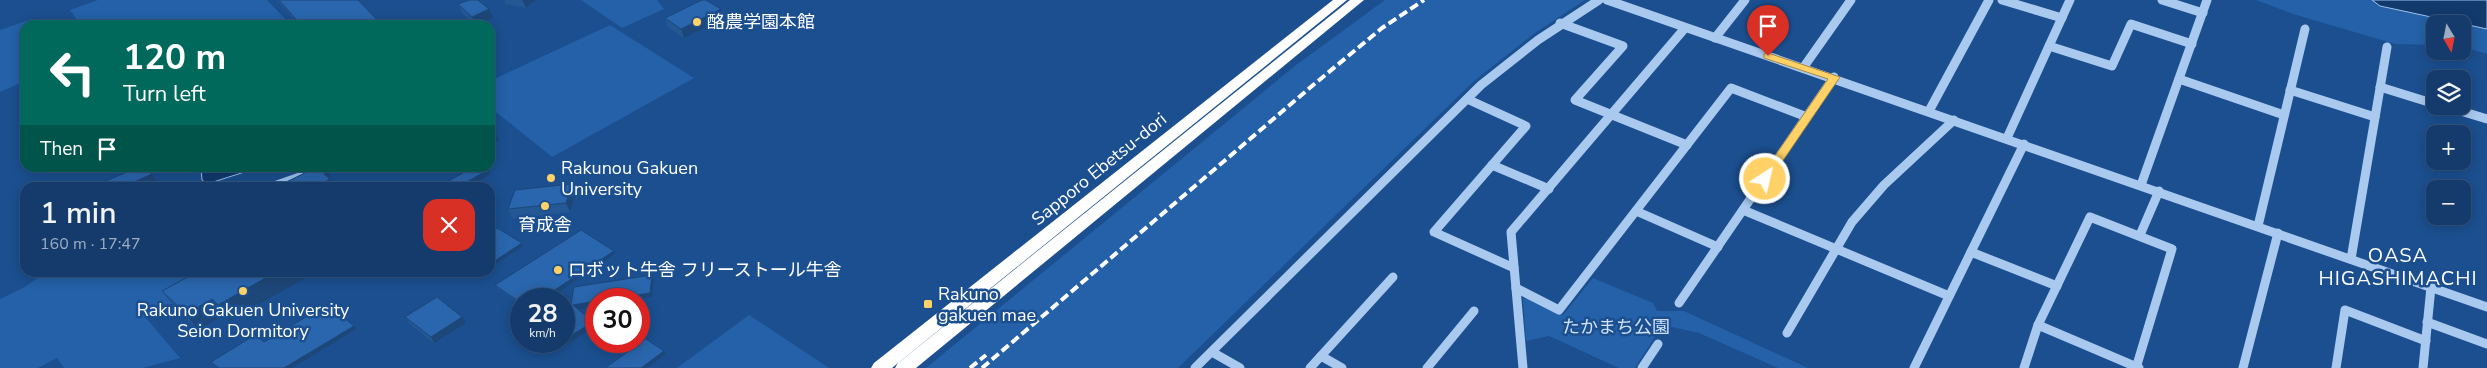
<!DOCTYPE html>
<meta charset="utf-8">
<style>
:root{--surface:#143b6b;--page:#214673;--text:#f1f3f6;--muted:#9dadc1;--line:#33557e}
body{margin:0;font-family:"Nunito Sans","Noto Sans JP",sans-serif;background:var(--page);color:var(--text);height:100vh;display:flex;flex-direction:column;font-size:19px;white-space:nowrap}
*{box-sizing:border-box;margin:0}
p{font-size:16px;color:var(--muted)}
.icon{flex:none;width:28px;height:28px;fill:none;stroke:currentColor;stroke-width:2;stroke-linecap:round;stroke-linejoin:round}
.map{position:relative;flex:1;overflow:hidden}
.drawer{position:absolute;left:20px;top:182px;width:475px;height:95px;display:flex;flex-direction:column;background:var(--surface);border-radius:15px;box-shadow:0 2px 12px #0003,0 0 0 1px var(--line)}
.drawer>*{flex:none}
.banner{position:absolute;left:20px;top:20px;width:475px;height:152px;border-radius:15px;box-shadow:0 2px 12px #0003,0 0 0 1px var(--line);background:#00695c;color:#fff;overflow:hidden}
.needle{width:32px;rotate:170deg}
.controls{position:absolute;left:2426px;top:15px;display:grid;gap:10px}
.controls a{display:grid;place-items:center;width:45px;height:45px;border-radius:10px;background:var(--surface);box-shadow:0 2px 12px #0003,0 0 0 1px var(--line);font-size:25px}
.speed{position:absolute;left:510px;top:288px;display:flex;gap:10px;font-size:25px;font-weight:700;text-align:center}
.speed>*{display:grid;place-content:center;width:65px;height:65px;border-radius:50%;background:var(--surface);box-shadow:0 2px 12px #0003,0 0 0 1px var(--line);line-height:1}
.speed small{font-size:12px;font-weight:400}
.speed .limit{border:8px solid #d22;background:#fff;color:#111}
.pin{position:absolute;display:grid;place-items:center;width:42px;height:42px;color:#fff;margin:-51px -21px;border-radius:50% 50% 50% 0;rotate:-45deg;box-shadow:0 0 5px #0007}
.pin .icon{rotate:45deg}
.me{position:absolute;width:55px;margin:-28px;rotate:35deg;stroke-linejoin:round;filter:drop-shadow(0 0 4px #0008)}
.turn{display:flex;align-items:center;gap:18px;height:105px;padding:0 20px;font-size:22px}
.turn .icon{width:65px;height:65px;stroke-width:2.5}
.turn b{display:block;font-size:35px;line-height:42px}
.then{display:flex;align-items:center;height:48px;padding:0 20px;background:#0003;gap:10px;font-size:19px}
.round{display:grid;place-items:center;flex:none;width:52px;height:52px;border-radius:15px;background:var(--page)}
.summary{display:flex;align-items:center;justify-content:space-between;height:85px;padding:0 20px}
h1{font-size:30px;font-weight:600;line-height:38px}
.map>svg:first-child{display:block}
.green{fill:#2461a8}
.water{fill:#123a6d;stroke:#9cc4f0}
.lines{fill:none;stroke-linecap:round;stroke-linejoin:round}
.stream{stroke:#9cc4f0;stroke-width:4}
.minor{stroke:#a9c9ee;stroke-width:9}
.highway{fill:#fff;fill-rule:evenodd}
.rail{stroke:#fff;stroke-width:4;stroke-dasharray:9 4;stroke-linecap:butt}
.wall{fill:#245895}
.shaded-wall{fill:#1d4779}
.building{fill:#2a66ad;stroke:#1d4779}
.route{fill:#ffd166;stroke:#a68842}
.poi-dot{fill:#ffd166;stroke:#1b4f8f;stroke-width:2}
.labels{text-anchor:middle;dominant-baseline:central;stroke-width:5;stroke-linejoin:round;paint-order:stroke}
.poi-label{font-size:18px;fill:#fff;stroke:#1b4f8f;text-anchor:start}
.street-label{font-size:18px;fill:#fff;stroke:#1b4f8f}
.park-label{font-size:18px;fill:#cfe3fa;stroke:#1b4f8f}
.quarter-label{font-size:20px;letter-spacing:1px;fill:#fff;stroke:#1b4f8f}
</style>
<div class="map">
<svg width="2487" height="368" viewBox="0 0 2487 368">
<rect width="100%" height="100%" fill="#1b4f8f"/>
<!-- green -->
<g class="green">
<path d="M 98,0 L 267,0 L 291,25 L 81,25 L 70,10 Z"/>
<path d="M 581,0 L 657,0 L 664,9 L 622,28 Z"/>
<path d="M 1385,0 L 1585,0 L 1535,33 L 1474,81 L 1178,368 L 926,368 L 1296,65 Z"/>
<path d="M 2256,0 L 2487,0 L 2487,54 L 2463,47 L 2462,24 L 2435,24 L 2435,45 L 2395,44 L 2293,14 Z"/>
<path d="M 31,19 L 47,20 L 49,25 L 25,25 L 25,81 L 0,92 L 0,30 Z"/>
<path d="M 610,25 L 694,78 L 552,157 L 490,107 L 490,81 Z"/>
<path d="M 44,273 L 227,273 L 146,318 L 180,358 L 143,368 L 64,368 L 57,358 L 38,368 L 0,368 L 0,299 L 25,287 Z"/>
<path d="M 1593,278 L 1653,303 L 1657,311 L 1684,311 L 1808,368 L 1778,368 L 1699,333 L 1672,327 L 1656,335 L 1635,368 L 1619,368 L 1549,336 L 1526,341 L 1523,299 L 1528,298 L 1563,315 Z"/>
<path d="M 749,315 L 829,368 L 677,368 Z"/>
</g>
<!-- water -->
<g class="water">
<path d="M 2372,0 L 2487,0 L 2487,29 L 2380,6 Z"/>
<path d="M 201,168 L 257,168 L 207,184 L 202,180 Z"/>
</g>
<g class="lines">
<!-- stream -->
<path class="stream" d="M 261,188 L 304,173"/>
<!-- minor -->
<g class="minor">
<path d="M 1607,0 L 2487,307"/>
<path d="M 2002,0 L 2062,18"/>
<path d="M 2162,0 L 2203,13"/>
<path d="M 1560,23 L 1623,46 L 1575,100 L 1687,145"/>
<path d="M 1715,38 L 1745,0"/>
<path d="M 2049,46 L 2112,66 L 2131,24 L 2192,44"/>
<path d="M 1803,68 L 1851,0"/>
<path d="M 2179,79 L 2284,115"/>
<path d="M 2380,87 L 2435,104"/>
<path d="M 2290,90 L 2375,117"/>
<path d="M 1467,99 L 1526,126 L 1434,232 L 1514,268"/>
<path d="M 2444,106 L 2487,119"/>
<path d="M 1929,111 L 1989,0"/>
<path d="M 2007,138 L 2070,0"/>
<path d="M 1492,165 L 1549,189"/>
<path d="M 2141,185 L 2207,0"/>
<path d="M 1743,210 L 1949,296"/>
<path d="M 1636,211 L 1718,247"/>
<path d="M 2258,226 L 2305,29"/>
<path d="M 2140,235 L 2159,191"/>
<path d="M 1971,252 L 2057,286"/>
<path d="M 2351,259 L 2387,47"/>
<path d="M 1516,288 L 1559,310 L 1731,88 L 1807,117"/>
<path d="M 1679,303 L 1834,77"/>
<path d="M 2427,322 L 2487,344"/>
<path d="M 2038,325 L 2139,368"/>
<path d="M 1787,333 L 1852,222 L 1884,185 L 1954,120"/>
<path d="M 1212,352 L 1240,368"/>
<path d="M 1321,356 L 1342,368"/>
<path d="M 1195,368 L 1481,85 L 1538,40 L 1599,0"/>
<path d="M 1310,368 L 1393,277"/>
<path d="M 1427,368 L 1474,311"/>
<path d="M 1523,368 L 1511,232 L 1685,28"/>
<path d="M 1642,368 L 1658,344"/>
<path d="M 1914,368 L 2024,144"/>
<path d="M 2024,368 L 2038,325 L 2090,217 L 2172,249 L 2136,368"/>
<path d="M 2243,368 L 2278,233"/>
<path d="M 2336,368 L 2345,310 L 2426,341"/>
<path d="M 2423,368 L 2431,287"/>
</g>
<!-- highway -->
<g class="highway">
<path d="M 1333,0 L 1347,0 L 892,368 L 871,368 L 874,363 Z"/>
<path d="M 1350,0 L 1364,0 L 916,368 L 895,368 L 898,363 Z"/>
</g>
<!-- rail -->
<g class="rail">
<path d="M 970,368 L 986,355"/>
<path d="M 982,368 L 1312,86 L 1382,28 L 1424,0"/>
</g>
</g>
<!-- wall -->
<g class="wall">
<path d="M 277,0 L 358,0 L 382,25 L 299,25 Z"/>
<path d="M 505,0 L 538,0 L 532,3 L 526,8 L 506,4 Z"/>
<path d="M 458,4 L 493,18 L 477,25 L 475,25 L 462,13 Z"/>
<path d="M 721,9 L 723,18 L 684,38 L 668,27 L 665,18 Z"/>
<path d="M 572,184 L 576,194 L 570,212 L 513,219 L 508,209 Z"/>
<path d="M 614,251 L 615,254 L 548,299 L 521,299 L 521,305 L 497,288 L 495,285 Z"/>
<path d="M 197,272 L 229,321 L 224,315 L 198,330 L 174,307 L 162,291 Z"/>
<path d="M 462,272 L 483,272 L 473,279 Z"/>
<path d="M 654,280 L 652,297 L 577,309 L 593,322 L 595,326 L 558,350 L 547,341 L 564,341 L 574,287 Z"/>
<path d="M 405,317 L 466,323 L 434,343 L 409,323 Z"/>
</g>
<!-- shaded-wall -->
<g class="shaded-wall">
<path d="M 522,0 L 538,0 L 532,3 L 526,8 Z"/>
<path d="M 489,9 L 493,18 L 476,25 L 472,17 Z"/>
<path d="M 721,9 L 723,18 L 684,38 L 681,29 Z"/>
<path d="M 497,135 L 499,140 L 490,145 L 490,139 Z"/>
<path d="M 488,170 L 490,174 L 467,188 L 456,188 Z"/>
<path d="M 328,172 L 331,179 L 330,179 L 334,186 L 330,188 L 313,188 L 324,174 Z"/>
<path d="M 152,174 L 158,183 L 148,188 L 120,188 Z"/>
<path d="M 572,184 L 576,194 L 570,212 L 566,203 Z"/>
<path d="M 522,243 L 523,246 L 490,268 L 490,264 Z"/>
<path d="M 614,251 L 615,254 L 548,299 L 541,299 Z"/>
<path d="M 276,272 L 316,272 L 229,321 L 218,305 Z"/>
<path d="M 476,272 L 483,272 L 473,279 L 471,276 Z"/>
<path d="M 652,275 L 654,280 L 652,297 L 639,299 L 612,299 Z"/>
<path d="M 212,299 L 224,315 L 198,330 L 186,314 Z"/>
<path d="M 596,301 L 596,306 L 575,310 L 573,305 Z"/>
<path d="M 462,317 L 466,323 L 434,343 L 431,337 Z"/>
<path d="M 593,322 L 595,326 L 558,350 L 555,346 L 562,341 L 564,341 L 564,340 Z"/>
<path d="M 354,326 L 356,329 L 292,368 L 284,368 Z"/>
<path d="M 664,351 L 665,355 L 647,368 L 641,368 Z"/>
</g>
<!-- building -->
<g class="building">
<path d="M 279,0 L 358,0 L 382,25 L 301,25 Z"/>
<path d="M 469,0 L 478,0 L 489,9 L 472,17 L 458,4 Z"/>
<path d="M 702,0 L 706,0 L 721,9 L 681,29 L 665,18 Z"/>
<path d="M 490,130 L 497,135 L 490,139 Z"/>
<path d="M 137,168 L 147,168 L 152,174 L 120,188 L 89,188 Z"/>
<path d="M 315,168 L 322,168 L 328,172 L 324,174 L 330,179 L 313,188 L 274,188 Z"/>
<path d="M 469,168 L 485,168 L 488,170 L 456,188 L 436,188 L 470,169 Z"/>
<path d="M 572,184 L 566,203 L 508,209 L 515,190 Z"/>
<path d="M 497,228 L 522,243 L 490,264 L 490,232 Z"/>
<path d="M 581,230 L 614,251 L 541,299 L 521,299 L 521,303 L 495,285 Z"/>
<path d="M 197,272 L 276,272 L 218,305 L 212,299 L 186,314 L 162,291 Z"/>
<path d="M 465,272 L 476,272 L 471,276 Z"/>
<path d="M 652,275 L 650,293 L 612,299 L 596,299 L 596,301 L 573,305 L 593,322 L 564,340 L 564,324 L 568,321 L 574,287 Z"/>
<path d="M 437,297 L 462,317 L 431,337 L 405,317 Z"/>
<path d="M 328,304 L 354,326 L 284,368 L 219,368 L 211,362 L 255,335 L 264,342 Z"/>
<path d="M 646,339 L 664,351 L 641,368 L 605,368 Z"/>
<path d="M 550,341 L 562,341 L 555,346 Z"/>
</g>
<!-- route -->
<path class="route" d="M 1768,53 L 1840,77 L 1769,181 L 1765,183 L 1759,179 L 1828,79 L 1764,58 L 1764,54 Z"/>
<!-- markers -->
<g class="poi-dot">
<circle cx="697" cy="22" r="5"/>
<circle cx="551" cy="178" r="5"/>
<circle cx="545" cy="206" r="5"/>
<circle cx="558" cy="270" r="5"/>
<circle cx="243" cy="291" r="5"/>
<rect x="923" y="299" width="10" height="10" rx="2.5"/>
</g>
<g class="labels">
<!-- poi labels -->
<g class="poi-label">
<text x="707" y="22">酪農学園本館</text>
<text x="561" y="168">Rakunou Gakuen<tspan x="561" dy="21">University</tspan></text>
<text x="545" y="225" text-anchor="middle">育成舎</text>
<text x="568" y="270">ロボット牛舎 フリーストール牛舎</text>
<text x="938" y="294">Rakuno<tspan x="938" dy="21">gakuen mae</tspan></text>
<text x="243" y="310" text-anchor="middle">Rakuno Gakuen University<tspan x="243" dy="21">Seion Dormitory</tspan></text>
</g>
<!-- street labels -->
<g class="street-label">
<text transform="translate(1099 169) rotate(-39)">Sapporo Ebetsu-dori</text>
</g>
<!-- park labels -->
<g class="park-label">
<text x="1616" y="327">たかまち公園</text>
</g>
<!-- quarter labels -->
<g class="quarter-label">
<text x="2398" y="255">OASA<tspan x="2398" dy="23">HIGASHIMACHI</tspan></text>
</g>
</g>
</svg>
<div class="controls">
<a><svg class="needle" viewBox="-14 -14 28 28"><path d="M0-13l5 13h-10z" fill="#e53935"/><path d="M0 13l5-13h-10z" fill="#9dadc1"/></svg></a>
<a><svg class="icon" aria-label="layers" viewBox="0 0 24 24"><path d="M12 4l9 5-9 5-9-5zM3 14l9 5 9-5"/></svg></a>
<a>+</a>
<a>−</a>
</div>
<div class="speed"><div>28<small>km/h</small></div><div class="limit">30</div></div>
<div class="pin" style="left:1768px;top:56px;background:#d93025"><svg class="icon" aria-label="arrive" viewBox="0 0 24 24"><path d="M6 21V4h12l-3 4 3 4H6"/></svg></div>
<svg class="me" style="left:1765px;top:179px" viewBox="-20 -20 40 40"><circle r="17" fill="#ffd166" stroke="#fff" stroke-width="3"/><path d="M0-11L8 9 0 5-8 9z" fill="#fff"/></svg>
<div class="banner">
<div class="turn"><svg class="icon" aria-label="left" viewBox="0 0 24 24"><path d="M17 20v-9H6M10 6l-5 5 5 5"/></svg><div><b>120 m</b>Turn left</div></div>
<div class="then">Then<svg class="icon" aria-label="arrive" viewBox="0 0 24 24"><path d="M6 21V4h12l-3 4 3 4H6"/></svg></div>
</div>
<section class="drawer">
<div class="summary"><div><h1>1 min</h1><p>160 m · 17:47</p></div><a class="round" style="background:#d93025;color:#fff"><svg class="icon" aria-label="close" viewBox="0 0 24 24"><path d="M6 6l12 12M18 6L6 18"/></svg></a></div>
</section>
</div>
